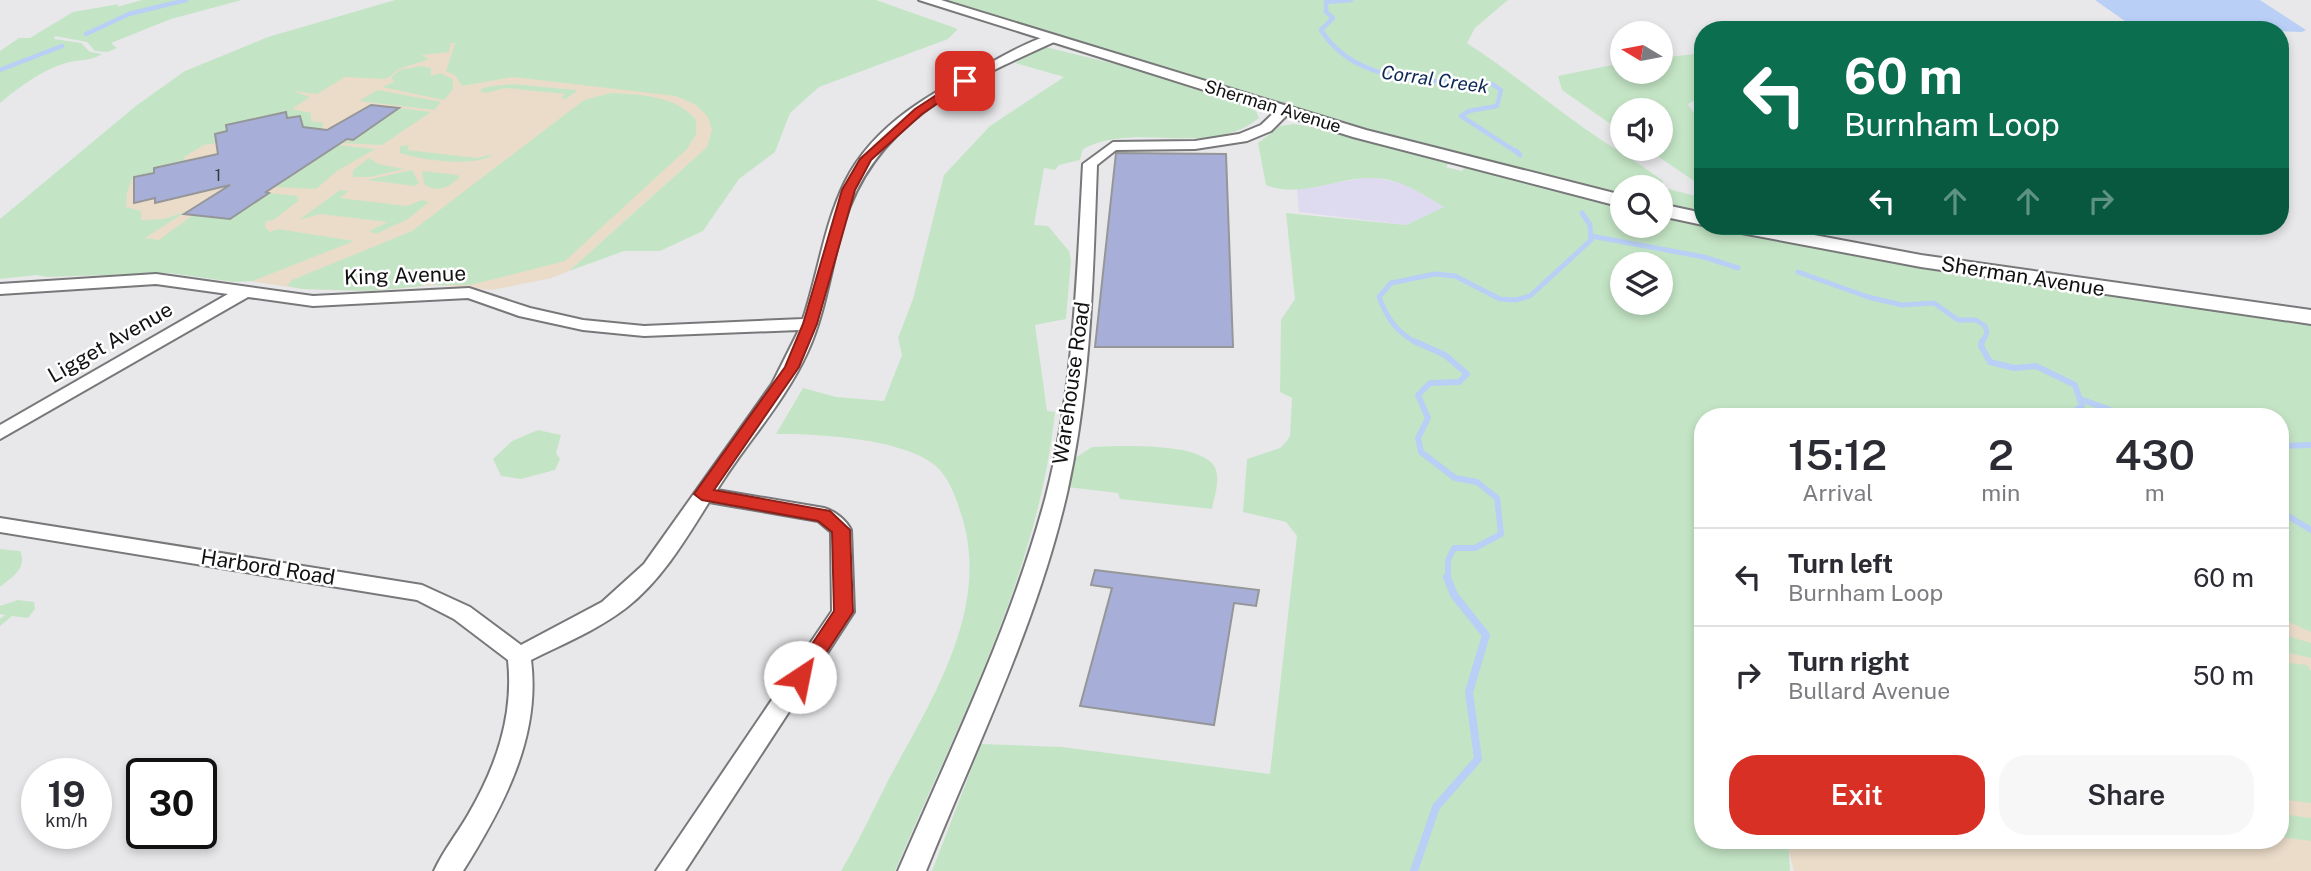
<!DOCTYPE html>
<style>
:root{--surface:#fff;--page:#f7f7f7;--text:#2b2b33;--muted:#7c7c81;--line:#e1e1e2;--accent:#d93025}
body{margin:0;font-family:"Public Sans",sans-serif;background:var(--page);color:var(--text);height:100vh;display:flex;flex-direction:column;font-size:26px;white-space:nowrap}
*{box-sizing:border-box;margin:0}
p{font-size:23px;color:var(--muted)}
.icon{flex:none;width:38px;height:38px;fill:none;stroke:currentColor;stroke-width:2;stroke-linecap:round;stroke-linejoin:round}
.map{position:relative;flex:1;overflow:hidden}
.drawer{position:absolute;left:1694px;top:408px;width:595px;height:441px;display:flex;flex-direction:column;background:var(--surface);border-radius:28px;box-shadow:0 4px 10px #0003}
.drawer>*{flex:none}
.guide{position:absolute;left:1694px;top:21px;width:595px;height:214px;border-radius:28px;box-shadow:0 4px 10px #0003;background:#0b6e4f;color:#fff;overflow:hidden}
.needle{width:46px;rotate:280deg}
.buttons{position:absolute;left:1610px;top:21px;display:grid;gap:14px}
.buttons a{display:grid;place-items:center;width:63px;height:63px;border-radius:50%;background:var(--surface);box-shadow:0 4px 10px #0003;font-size:35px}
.speed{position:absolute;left:21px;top:758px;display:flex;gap:14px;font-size:35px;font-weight:700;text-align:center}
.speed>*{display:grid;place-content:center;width:91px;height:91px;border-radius:50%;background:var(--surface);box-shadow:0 4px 10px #0003;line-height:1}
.speed small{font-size:18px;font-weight:400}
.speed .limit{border:4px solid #111;border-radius:10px;background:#fff;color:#111}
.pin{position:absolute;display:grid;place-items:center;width:60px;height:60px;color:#fff;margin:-30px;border-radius:14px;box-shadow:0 4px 10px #0006}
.me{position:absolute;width:77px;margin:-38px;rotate:34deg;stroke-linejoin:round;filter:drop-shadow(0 0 5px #0008)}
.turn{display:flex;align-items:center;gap:24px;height:147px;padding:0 35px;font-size:32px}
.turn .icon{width:91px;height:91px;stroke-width:2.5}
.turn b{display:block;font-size:49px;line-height:60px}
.lanes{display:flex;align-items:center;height:66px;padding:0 35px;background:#0003;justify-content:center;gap:35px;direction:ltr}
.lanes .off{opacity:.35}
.eta{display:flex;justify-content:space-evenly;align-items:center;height:119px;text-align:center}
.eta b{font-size:42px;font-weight:600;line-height:49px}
.primary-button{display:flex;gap:14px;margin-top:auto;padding:14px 35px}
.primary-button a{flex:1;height:80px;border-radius:28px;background:var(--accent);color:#fff;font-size:28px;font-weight:600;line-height:80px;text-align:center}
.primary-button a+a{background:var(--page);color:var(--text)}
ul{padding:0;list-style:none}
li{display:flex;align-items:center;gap:21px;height:98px;padding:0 35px;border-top:2px solid var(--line)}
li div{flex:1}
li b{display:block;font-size:26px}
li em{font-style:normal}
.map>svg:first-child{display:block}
.industrial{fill:#dedbf1}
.education{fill:#ebdcc9}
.green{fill:#c4e5c5;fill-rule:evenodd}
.water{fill:#b9cff5}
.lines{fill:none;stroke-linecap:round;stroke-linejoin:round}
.stream-far3{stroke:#b9cff5;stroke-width:4.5}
.stream-far2{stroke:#b9cff5;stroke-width:5}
.stream-far1{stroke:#b9cff5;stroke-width:6}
.stream{stroke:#b9cff5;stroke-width:8}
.building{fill:#a7afd8;stroke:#959698;stroke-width:2}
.minor-casing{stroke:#78787a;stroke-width:4}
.tertiary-casing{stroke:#78787a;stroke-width:4}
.minor{fill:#fff;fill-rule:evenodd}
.tertiary{fill:#fff;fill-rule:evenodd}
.route{fill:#d93025;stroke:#8d1f18;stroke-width:2}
.labels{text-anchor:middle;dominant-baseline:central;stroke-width:5;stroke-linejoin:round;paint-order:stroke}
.far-number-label{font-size:16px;fill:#373944}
.far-street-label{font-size:18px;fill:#121213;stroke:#fff}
.far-water-label{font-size:19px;font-style:italic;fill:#0e2855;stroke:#fff}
.street-label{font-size:21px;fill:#121213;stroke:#fff}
</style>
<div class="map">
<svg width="2311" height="871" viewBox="0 0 2311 871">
<rect width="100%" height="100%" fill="#e8e8eb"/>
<!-- industrial -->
<path class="industrial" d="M 1371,177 L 1405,184 L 1445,207 L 1406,225 L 1299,212 L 1297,189 Z"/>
<!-- education -->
<g class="education">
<path d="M 471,0 L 727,111 L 707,147 L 569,271 L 552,278 L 492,290 L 436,285 L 369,291 L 302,289 L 0,243 L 77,177 Z"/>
<path d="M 2280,582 L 2311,592 L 2311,871 L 1794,871 L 1786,840 L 2280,840 Z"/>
</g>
<!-- green -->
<g class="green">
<path d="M 142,0 L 242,0 L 171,19 L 111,43 L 117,48 L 108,52 L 95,51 L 87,42 L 55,36 L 54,39 L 81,43 L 90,52 L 102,54 C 89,62 79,59 66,63 C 42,70 18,88 0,103 L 0,51 L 19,38 L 30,38 L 73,12 L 119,4 L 117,7 Z"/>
<path d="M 395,0 L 876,0 L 958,29 L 948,39 L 819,87 L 790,113 L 775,152 L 739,179 L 703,231 L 660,251 L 624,251 L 569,271 L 707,147 L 712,130 L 708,117 L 696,105 L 676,96 L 513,77 L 462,86 L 456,76 L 446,71 L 455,43 L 451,43 L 449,52 L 421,55 L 429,59 L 399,69 L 386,79 L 345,77 L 317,94 L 293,91 L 310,97 L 292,109 L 311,113 L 311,121 L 324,123 L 321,129 L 303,129 L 300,116 L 287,118 L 286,112 L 226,125 L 227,131 L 215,134 L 216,143 L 204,145 L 184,157 L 185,161 L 154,168 L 154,173 L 133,177 L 127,192 L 126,207 L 141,211 L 141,220 L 164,219 L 187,211 L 145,238 L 159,240 L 193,215 L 230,219 L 269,193 L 299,196 L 296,199 L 299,200 L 274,220 L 266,221 L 265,227 L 270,232 L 278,229 L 354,241 L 253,281 L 234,282 L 169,273 L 47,277 L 37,275 L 0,279 L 0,219 L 137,105 L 185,71 L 268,37 Z"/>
<path d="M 943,0 L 1508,0 L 1475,28 L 1467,43 C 1504,67 1537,94 1573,120 C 1602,142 1634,159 1663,181 L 1661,187 L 1703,198 L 1703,214 L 1661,205 L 1661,187 L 1622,187 L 1622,197 L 1473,160 L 1475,157 L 1459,152 L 1455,155 Z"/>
<path d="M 1045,47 L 1128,67 L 1245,105 L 1256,111 L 1259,118 C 1208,159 1138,120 1083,149 L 1080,160 L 1059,165 L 1055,170 L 1044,168 L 1034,225 L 1048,226 L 1069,251 L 1071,260 L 1066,319 L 1035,325 L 1047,411 L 1055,412 C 1038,574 958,723 895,871 L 841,871 C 859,841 874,808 890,777 C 934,695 994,603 959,508 C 955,494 947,476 936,466 C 902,438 818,434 776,434 L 803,388 L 836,397 L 884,401 L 902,355 L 898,338 L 913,299 L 944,175 L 990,126 L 1064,77 L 1015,63 Z"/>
<path d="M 1703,53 L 1703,95 L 1688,104 L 1703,128 L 1703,187 L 1647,149 L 1661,149 L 1661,110 L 1622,110 L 1622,132 L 1562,90 L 1558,76 L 1622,63 L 1622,72 L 1661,72 L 1661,58 Z"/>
<path d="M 421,66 L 431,68 L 431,76 L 440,73 L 453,79 L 453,89 L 444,100 L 382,87 L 394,82 L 391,77 L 400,70 Z"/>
<path d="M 513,84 L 576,90 L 577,91 L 566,99 L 561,98 L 565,94 L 505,88 L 486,93 L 479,91 L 486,87 Z"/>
<path d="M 378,90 L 441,102 L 434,110 L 359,101 Z"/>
<path d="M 611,93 C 641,95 676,95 696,120 L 696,134 L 687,149 L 565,261 L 470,285 L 436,285 L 427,280 L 423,286 L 369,291 L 302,289 L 287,286 L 292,280 L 412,231 L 584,100 Z"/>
<path d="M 399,108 L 431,112 L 382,145 L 342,143 L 353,140 Z"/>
<path d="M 1293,124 L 1335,130 L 1449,163 L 1446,167 L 1462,171 L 1465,167 L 1622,206 L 1622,226 L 1661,226 L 1661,215 C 1874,262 2093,295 2311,323 L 2311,632 L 2280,618 L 2280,416 L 1703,416 L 1703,840 L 1788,840 L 1790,871 L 932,871 L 981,744 L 1062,747 L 1270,774 L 1297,536 L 1286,522 L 1243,512 L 1247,459 L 1280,448 L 1286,442 L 1290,436 L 1292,398 L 1280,392 L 1281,320 L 1295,299 L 1286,213 L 1406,225 L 1444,207 C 1421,193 1398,177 1369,178 C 1336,178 1298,199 1266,185 L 1258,143 L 1280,126 ZM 1622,264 L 1661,264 L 1661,303 L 1622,303 Z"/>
<path d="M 338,145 L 375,149 L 337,171 L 316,189 L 274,187 Z"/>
<path d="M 409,145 L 407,150 L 477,158 L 493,154 C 478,168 419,160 400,153 L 400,146 Z"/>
<path d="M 369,158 L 378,164 L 404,169 L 370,177 L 353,177 L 353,170 Z"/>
<path d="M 412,170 L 419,183 L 415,186 L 367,180 Z"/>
<path d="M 422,171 L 458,175 L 460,177 C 449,187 438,194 424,184 Z"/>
<path d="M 340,190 L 348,191 L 340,198 L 407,206 L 422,200 L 429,202 L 408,219 L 376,234 L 369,231 L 388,222 L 320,214 L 299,220 Z"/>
<path d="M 538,430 L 561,435 L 556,453 L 560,459 L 555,470 L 521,479 L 501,476 L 493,459 L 512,441 Z"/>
<path d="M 1092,447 C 1118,446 1207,441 1216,470 C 1220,482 1214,497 1212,509 L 1120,499 L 1118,493 L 1067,487 L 1072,460 Z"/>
<path d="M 0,549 L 20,551 C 28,568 12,577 0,587 Z"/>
<path d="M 18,600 L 34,602 L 35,609 L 28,618 L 12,616 L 0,626 L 0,619 L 5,615 L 0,614 L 0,606 Z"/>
<path d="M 2280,634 L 2311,643 L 2311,658 L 2280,651 Z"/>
<path d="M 2280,662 L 2307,665 L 2311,671 L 2311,803 L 2280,799 Z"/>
<path d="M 2280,814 L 2311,818 L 2311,841 L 2280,837 Z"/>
</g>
<!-- water -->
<path class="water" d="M 2095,0 L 2260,0 L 2306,30 L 2302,32 L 2132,26 Z"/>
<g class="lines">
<!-- stream-far3 -->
<g class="stream-far3">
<path d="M 1351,0 L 1326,2 L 1326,12 L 1333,18 L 1321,30 C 1357,87 1432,79 1492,84 L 1501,90 L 1497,106 L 1469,111 L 1461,116 L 1518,153"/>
<path d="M 86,34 L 129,14 L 186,0"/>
<path d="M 0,70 L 62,46"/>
</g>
<!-- stream-far2 -->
<g class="stream-far2">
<path d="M 1516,151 L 1520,155"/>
<path d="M 1591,236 L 1704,257 L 1738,268"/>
<path d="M 1798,272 L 1868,297 L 1902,305 L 1934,303 L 1958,320 L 1976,320 L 1985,326 L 1987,333 L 1982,343"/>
<path d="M 1417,343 C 1396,332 1387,318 1379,297 L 1391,283 L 1435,274 L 1455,276 L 1500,299 L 1516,300 L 1530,296 L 1591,240 L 1590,225 L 1582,213"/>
</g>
<!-- stream-far1 -->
<g class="stream-far1">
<path d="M 1414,341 L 1445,355 L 1467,374 L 1459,382 L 1430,383 L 1418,395 L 1428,418 L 1418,438 L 1421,452 L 1455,478 L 1477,482 L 1497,498 L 1501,534 L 1475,548 L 1454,548 L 1448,560 L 1448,578"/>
<path d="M 1982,341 L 1981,346 L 1990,362 L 2014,368 L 2036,366 L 2075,385 L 2082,406 L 2066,416"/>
<path d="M 2080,399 L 2127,416"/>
<path d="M 2280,446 L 2311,445"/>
<path d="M 2280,511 L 2311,530"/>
</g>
<!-- stream -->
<path class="stream" d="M 1414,871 L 1436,807 L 1478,759 L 1469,692 L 1486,635 L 1454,595 L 1447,577"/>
</g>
<!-- building -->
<g class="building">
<path d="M 371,105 L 399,108 L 353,140 L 347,139 L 266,192 L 269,193 L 230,219 L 184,214 L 230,185 L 155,203 L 155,198 L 134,203 L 134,177 L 154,173 L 154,168 L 218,154 L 215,134 L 227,131 L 226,125 L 286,112 L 287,118 L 300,116 L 303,127 L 327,130 Z"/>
<path d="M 1116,153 L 1226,154 L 1233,347 L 1095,347 Z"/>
<path d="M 1095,570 L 1259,590 L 1256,606 L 1234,603 L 1214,725 L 1080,706 L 1112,588 L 1091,585 Z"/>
</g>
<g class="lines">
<defs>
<g id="minor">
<path d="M 1050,35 L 1056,39 L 1054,42 C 964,83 875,121 844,223 C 831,266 826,311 808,351 C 785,402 746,443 717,490 L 824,508 C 835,511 846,520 851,530 L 854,612 L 685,871 L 656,871 L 832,611 L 831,532 L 818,521 L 709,502 C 686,539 661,581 626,608 C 597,630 563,644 531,660 C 541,737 503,807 463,871 L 434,871 C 443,851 457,834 468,815 C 496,767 514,716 508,660 L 454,619 L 417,600 L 0,532 L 0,518 L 422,585 L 470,607 L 521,645 L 602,602 L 644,564 L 772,384 L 799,330 L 644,336 L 583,330 L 519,316 L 468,298 L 313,306 L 248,297 L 0,439 L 0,425 L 228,294 L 156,284 L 0,294 L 0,284 L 156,274 L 313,296 L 469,288 L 530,308 L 583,320 L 644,326 L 803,319 C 818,274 824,225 845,182 C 874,123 936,90 992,62 C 1010,52 1030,41 1050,35 Z"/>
<path d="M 1280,107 L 1292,110 L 1271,131 L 1247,141 L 1195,149 L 1116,150 L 1097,165 C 1093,275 1091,386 1067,493 C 1037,624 976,747 926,871 L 898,871 C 951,748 1011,626 1046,496 C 1074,388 1077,274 1083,164 L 1113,142 L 1195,141 L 1239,134 L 1261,125 Z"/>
</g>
<g id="tertiary">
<path d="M 919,0 L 941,0 L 1366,130 L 1622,195 L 1622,207 L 1353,137 Z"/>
<path d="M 1661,204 L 1703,213 L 1703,225 L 1661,216 Z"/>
<path d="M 1726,226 L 1766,226 L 1921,255 L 2311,310 L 2311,324 L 1921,267 L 1736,232 Z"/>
</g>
</defs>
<!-- minor casing -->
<use href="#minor" class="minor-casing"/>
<!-- tertiary casing -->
<use href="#tertiary" class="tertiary-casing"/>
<!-- minor -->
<use href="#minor" class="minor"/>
<!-- tertiary -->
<use href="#tertiary" class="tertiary"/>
</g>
<!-- route -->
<path class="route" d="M 961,79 L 970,81 L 922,114 L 871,160 L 855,190 L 817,324 L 799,367 L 714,490 L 830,511 L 850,530 L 853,612 L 807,682 L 793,682 L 790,677 L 834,611 L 832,532 L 818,521 L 702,500 L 694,494 L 785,367 L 803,324 L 842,190 L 860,159 L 915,109 Z"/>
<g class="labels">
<!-- far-number labels -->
<g class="far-number-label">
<text x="218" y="175">1</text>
</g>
<!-- far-street labels -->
<g class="far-street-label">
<text transform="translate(1273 106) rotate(17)">Sherman Avenue</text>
</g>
<!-- far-water labels -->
<g class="far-water-label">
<text transform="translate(1435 79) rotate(8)">Corral Creek</text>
</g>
<!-- street labels -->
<g class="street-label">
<text transform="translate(405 275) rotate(-2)">King Avenue</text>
<text transform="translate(2023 276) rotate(9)">Sherman Avenue</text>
<text transform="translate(110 342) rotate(-30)">Ligget Avenue</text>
<text transform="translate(1071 383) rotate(-82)">Warehouse Road</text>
<text transform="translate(268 567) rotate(9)">Harbord Road</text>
</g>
</g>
</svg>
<div class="buttons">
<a><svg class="needle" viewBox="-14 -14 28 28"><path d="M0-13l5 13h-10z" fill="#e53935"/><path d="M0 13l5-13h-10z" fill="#7c7c81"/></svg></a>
<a><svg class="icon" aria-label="sound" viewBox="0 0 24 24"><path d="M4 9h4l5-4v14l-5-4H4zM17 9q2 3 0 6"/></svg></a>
<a><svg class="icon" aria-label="search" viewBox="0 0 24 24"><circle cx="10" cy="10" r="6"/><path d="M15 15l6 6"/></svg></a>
<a><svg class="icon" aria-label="layers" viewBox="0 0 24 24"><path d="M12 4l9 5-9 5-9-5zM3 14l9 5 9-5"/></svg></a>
</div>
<div class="speed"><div>19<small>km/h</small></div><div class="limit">30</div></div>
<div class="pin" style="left:965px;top:81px;background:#d93025"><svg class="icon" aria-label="arrive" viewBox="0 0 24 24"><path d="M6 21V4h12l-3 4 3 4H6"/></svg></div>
<svg class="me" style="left:800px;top:677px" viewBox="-20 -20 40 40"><circle r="19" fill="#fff"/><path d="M0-13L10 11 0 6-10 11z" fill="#d93025"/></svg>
<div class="guide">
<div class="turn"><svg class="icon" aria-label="left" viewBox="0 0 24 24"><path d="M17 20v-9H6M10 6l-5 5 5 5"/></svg><div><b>60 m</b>Burnham Loop</div></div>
<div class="lanes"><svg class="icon" aria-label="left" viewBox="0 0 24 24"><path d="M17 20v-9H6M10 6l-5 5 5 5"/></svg><svg class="icon off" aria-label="ahead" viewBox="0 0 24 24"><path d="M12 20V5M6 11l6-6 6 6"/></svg><svg class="icon off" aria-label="ahead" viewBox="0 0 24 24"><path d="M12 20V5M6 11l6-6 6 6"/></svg><svg class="icon off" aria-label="right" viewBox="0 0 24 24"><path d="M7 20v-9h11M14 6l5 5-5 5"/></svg></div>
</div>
<section class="drawer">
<div class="eta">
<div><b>15:12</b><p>Arrival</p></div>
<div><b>2</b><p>min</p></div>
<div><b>430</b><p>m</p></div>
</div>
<ul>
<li><svg class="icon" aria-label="left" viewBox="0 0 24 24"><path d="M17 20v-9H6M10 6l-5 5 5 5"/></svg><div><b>Turn left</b><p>Burnham Loop</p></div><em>60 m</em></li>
<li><svg class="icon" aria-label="right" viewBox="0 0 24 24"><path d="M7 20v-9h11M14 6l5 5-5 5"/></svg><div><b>Turn right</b><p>Bullard Avenue</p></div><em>50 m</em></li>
</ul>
<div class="primary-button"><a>Exit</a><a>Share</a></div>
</section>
</div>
